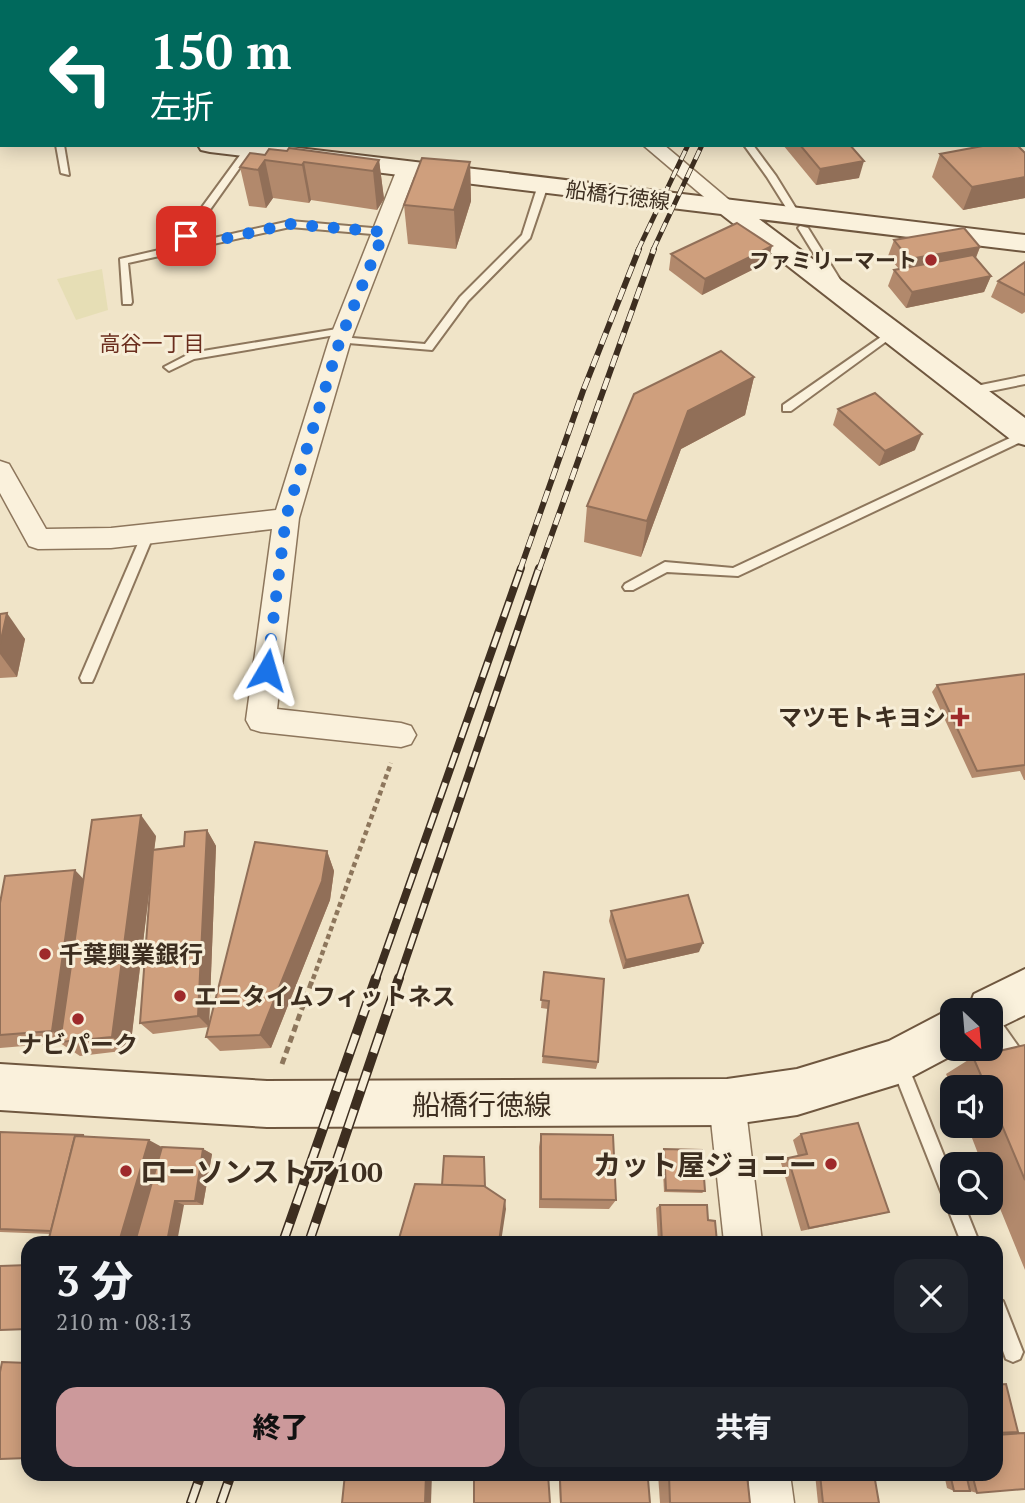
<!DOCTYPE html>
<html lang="ja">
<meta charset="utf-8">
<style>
:root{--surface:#171b24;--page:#20242c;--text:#f1f3f6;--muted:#9ea1a6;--accent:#cc999b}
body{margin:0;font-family:"PT Serif","Noto Sans JP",serif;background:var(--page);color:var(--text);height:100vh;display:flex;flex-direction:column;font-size:26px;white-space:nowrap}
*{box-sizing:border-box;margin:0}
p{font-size:23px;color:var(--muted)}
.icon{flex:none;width:38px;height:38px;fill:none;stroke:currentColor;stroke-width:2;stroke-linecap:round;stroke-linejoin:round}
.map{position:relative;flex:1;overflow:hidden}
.sheet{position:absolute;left:21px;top:1236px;width:982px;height:245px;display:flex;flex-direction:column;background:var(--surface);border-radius:21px;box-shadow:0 4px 18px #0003}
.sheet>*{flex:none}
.top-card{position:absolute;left:0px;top:0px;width:1026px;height:147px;box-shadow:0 4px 18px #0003;background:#00695c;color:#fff;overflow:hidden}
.needle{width:46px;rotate:154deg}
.buttons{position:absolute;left:940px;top:998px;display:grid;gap:14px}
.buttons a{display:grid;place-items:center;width:63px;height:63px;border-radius:14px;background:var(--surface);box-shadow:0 4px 18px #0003;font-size:35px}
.pin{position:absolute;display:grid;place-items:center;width:60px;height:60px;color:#fff;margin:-30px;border-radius:14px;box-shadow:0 4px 10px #0006}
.me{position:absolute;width:77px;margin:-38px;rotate:7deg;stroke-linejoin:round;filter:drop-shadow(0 0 5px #0008)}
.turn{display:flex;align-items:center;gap:24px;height:147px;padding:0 35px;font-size:32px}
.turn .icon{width:91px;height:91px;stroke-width:2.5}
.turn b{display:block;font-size:49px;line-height:60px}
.round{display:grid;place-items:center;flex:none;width:74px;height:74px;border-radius:21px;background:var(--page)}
.summary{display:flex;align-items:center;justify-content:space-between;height:119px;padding:0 35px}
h1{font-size:42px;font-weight:800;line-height:52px}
.primary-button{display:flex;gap:14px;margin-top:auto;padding:14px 35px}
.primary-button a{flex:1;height:80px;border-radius:21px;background:var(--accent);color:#111;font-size:28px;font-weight:800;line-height:80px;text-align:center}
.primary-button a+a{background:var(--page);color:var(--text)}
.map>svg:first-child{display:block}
.farmland{fill:#e6deb5}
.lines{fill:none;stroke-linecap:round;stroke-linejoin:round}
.lane-casing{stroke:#8d765c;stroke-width:4}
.street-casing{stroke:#8d765c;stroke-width:3}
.secondary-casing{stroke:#6f573f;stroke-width:4}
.path-far1{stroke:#8d765c;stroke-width:4.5;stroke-dasharray:5 3.5;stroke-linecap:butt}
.path{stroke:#8d765c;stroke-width:5;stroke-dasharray:7 4.5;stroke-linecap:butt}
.lane{fill:#faf1dc;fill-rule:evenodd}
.street{fill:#faf1dc;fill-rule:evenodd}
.secondary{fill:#faf1dc;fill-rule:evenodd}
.rail-far3-casing{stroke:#3d2e20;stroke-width:5}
.rail-far2-casing{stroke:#3d2e20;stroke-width:6}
.rail-far1-casing{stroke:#3d2e20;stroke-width:8}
.rail-casing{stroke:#3d2e20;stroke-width:10}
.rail-far3{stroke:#f7eed8;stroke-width:3.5;stroke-dasharray:10;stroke-linecap:butt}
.rail-far2{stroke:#f7eed8;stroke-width:4.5;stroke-dasharray:12;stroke-linecap:butt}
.rail-far1{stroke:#f7eed8;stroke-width:5;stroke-dasharray:16;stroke-linecap:butt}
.rail{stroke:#f7eed8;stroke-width:7;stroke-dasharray:20;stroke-linecap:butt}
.wall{fill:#b2896c}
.shaded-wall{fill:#916f58}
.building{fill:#cf9f7d;stroke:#916f58;stroke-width:2}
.route{stroke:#1a73e8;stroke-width:12;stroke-dasharray:0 21.6}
.poi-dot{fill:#9e2a2b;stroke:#f7eed8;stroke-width:2.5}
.labels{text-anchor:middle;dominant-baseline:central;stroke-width:6;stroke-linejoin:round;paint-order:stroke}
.far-street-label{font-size:21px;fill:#3d2e20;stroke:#f7eed8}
.far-poi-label{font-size:21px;font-weight:bold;fill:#3d2e20;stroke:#f7eed8;text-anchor:end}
.far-neighbourhood-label{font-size:21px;fill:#6b2e1e;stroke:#f7eed8}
.poi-label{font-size:24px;font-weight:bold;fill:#3d2e20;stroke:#f7eed8;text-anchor:start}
.near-street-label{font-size:28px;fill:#3d2e20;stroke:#f7eed8}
.near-poi-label{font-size:28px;font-weight:bold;fill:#3d2e20;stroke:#f7eed8;text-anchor:end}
</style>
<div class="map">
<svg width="1025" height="1503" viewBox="0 0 1025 1503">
<rect width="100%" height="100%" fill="#f0e4c8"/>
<!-- farmland -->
<path class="farmland" d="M 102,269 L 108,310 L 76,320 L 57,279 Z"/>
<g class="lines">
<defs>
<g id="lane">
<path d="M 143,0 L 151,0 L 153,2 L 144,2 Z"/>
<path d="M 451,0 L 463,0 L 449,2 Z"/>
<path d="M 637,0 L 645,0 L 646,2 L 638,2 Z"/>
<path d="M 695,0 L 703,0 L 705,2 L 696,2 Z"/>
<path d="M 56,145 L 64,145 L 69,175 L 61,173 Z"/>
<path d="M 744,145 L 753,145 L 776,176 L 800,215 L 798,217 L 792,217 L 767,177 Z"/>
<path d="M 249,146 L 253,149 L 192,235 L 205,240 L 290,221 L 384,229 L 389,232 L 384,235 L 290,227 L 128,263 L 132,302 L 131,304 L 123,304 L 120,259 L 194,242 L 181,236 L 246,147 Z"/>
<path d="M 543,182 L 548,185 L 530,238 L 468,301 L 432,350 L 336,342 L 335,340 L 340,337 L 425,344 L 460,297 L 522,235 L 538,185 Z"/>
<path d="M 800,226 L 808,228 L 844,286 L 843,288 L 835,288 L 798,228 Z"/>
<path d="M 343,328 L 348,331 L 347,333 L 194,359 L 169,371 L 164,367 L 191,353 Z"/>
<path d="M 891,330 L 896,333 L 895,335 L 791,411 L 783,411 L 783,405 Z"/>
<path d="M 1025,376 L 1025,384 L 971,395 L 966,391 L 971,387 Z"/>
<path d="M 1025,431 L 1025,440 L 738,576 L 667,572 L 633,590 L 625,590 L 623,587 L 625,584 L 665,562 L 733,568 Z"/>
<path d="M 148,529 L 154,534 L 94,678 L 92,682 L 82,682 L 80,678 L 142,534 Z"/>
<path d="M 990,1013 L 996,1015 L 1025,1056 L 1025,1078 L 1019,1076 L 990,1036 Z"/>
<path d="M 898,1054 L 904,1056 L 952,1176 L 952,1202 L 963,1202 L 979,1242 L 961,1242 L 890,1062 L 892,1056 Z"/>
<path d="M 996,1299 L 1003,1301 L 1023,1352 L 1020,1359 L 1013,1362 L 1006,1359 L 996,1332 Z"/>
</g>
<g id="street">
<path d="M 17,0 L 36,0 L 37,2 L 18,2 Z"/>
<path d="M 106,0 L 123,0 L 105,2 Z"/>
<path d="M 351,0 L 368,0 L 369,2 L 352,2 Z"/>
<path d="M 526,0 L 544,0 L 525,2 Z"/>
<path d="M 882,0 L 911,0 L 881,2 Z"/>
<path d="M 0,78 L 2,78 L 0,89 Z"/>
<path d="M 643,145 L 664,145 L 740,209 L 737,213 L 723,213 Z"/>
<path d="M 407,163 L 417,169 L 351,340 L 299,518 L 277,709 L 401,723 L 411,726 L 416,735 L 411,744 L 401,747 L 261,732 L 251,729 L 246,720 L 272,529 L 111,548 L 38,549 L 29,546 L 0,493 L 0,461 L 9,464 L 46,529 L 111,528 L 276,510 L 329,340 L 397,169 Z"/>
<path d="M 727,1084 L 740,1089 L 745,1102 L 762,1242 L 724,1242 L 709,1102 L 714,1089 Z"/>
<path d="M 748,1474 L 790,1474 L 794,1503 L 750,1503 Z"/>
</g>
<g id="secondary">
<rect x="0" y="100" width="2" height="14"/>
<path d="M 198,145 L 273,145 L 1025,235 L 1025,251 L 759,219 L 1025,418 L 1025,445 L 1014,442 L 721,214 L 210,152 L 201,150 Z"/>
<path d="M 1025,969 L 1025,1015 L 990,1032 L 990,1010 L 968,1010 L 974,994 Z"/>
<path d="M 952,1008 L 955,1010 L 952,1010 L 952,1048 L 966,1048 L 898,1084 L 797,1115 L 727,1125 L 267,1127 L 0,1110 L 0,1064 L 267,1081 L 727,1079 L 797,1069 L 889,1041 Z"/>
</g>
</defs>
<!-- lane casing -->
<use href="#lane" class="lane-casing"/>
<!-- street casing -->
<use href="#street" class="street-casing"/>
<!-- secondary casing -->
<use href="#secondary" class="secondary-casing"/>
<!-- path-far1 -->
<path class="path-far1" d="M 313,979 L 391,763"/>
<!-- path -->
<path class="path" d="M 282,1064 L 313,978"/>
<!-- lane -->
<use href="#lane" class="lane"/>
<!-- street -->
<use href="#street" class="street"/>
<!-- secondary -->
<use href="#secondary" class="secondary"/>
<defs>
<g id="rail-far3">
<path d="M 776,2 L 778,0"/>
<path d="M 638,250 L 688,145"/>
<path d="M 653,250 L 702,145"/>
</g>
<g id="rail-far2">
<path d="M 520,570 L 583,391 L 639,249"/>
<path d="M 539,570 L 654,249"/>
</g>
<g id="rail-far1">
<path d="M 376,979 L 521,568"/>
<path d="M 399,979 L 539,568"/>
</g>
<g id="rail">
<path d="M 283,1242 L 376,978"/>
<path d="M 309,1242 L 399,978"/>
<path d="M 191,1503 L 201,1474"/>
<path d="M 221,1503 L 231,1474"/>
</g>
</defs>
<!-- rail-far3 casing -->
<use href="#rail-far3" class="rail-far3-casing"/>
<!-- rail-far2 casing -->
<use href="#rail-far2" class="rail-far2-casing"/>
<!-- rail-far1 casing -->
<use href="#rail-far1" class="rail-far1-casing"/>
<!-- rail casing -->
<use href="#rail" class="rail-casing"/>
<!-- rail-far3 -->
<use href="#rail-far3" class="rail-far3"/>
<!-- rail-far2 -->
<use href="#rail-far2" class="rail-far2"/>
<!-- rail-far1 -->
<use href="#rail-far1" class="rail-far1"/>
<!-- rail -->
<use href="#rail" class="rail"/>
</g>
<!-- wall -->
<g class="wall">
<path d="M 783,145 L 850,145 L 859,178 L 816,185 Z"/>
<path d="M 287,151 L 379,160 L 384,199 L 377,210 L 311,200 L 309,203 L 273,198 L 266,208 L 249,206 L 240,167 L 265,155 Z"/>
<path d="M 1025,153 L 1025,198 L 963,210 L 932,177 L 940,154 Z"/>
<path d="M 470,162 L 471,201 L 456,249 L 408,244 L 404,205 Z"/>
<path d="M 894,240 L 980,247 L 976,258 L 991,276 L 984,292 L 906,308 L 888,286 L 894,270 L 899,269 L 888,256 Z"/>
<path d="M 671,254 L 768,262 L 702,295 L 669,270 Z"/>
<path d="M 1025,262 L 1025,312 L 1022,314 L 991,297 L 998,281 Z"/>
<path d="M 754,377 L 745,415 L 681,449 L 641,557 L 584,542 L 587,506 Z"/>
<path d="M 838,409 L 915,450 L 879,466 L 833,425 Z"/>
<path d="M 0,614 L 25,639 L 17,677 L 0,678 Z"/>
<path d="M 1025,674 L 1025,780 L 1024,780 L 1020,771 L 972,778 L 932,692 L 937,685 Z"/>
<path d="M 207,830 L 216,846 L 209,1024 L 327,851 L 334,871 L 330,900 L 271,1048 L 220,1051 L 206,1037 L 209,1027 L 153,1034 L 140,1023 L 151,876 L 130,1050 L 80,1056 L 60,1043 L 0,1048 L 0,903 L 83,879 L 156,836 L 154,849 L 184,846 Z"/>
<path d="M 611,911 L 699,952 L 623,969 L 609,921 Z"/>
<path d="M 544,972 L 598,1062 L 596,1069 L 542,1063 L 548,1009 L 541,1008 Z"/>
<path d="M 1025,1045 L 1025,1270 L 990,1184 L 990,1164 L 982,1164 L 967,1125 L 990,1125 L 990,1087 L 952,1087 L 952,1088 L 946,1074 L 973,1057 Z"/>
<path d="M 0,1132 L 86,1136 L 162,1147 L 203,1149 L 212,1154 L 203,1205 L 184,1205 L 51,1234 L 0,1232 Z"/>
<path d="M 541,1134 L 616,1200 L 609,1209 L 539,1208 L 539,1147 Z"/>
<path d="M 801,1134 L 889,1212 L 878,1215 L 801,1231 L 781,1163 L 788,1158 L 798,1156 L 793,1140 Z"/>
<path d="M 664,1149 L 705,1191 L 702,1193 L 664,1192 L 662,1152 Z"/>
<path d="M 660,1205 L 708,1220 L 717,1242 L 658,1242 L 656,1208 Z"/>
<path d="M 996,1383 L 1006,1384 L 1018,1432 L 1025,1433 L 1025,1489 L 977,1493 L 970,1491 L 954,1491 L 947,1488 L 944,1474 L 996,1474 Z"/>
<path d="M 644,1474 L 648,1479 L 650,1503 L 560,1503 L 559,1476 Z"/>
<path d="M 658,1474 L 744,1474 L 747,1475 L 750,1503 L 660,1503 Z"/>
<path d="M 815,1474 L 874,1474 L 879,1503 L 818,1503 Z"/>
</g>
<!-- shaded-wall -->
<g class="shaded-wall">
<rect x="1024" y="107" width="1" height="15"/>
<path d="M 265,160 L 273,198 L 266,208 L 258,170 Z"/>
<path d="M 379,160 L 384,199 L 377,210 L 373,171 Z"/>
<path d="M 864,161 L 859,178 L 816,185 L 820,169 Z"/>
<path d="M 304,162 L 311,200 L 309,203 L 302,165 Z"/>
<path d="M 470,162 L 471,201 L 456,249 L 454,210 Z"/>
<path d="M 1025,177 L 1025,198 L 963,210 L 972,187 Z"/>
<path d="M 772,246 L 768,262 L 702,295 L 705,279 Z"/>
<path d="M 980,247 L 973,264 L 903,275 L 909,259 Z"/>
<path d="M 991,276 L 984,292 L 906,308 L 912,292 Z"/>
<path d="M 754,377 L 745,415 L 681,449 L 641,557 L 647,521 L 688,411 Z"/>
<path d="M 922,434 L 915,450 L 879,466 L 885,451 Z"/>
<path d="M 7,613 L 25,639 L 17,677 L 0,654 L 0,644 Z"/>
<path d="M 141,815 L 156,836 L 130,1050 L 112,1037 Z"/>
<path d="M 207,830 L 216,846 L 209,1027 L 198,1016 Z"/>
<path d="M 327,851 L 334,871 L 330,900 L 271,1048 L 260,1035 Z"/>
<path d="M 75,870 L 89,885 L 68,1042 L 52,1031 Z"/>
<path d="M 703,943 L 699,952 L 623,969 L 626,960 Z"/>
<path d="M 149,1140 L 171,1152 L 146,1242 L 119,1242 Z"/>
<path d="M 203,1149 L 212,1154 L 203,1205 L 195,1201 Z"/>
<path d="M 505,1200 L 506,1209 L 501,1242 L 499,1242 Z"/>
<path d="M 175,1201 L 184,1205 L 177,1242 L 167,1242 Z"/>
<path d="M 426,1474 L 432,1474 L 431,1503 L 425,1503 Z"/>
</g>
<!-- building -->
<g class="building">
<rect x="1024" y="89" width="1" height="18"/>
<path d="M 800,145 L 850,145 L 864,161 L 820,169 Z"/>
<path d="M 988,145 L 1017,145 L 1025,153 L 1025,177 L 972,187 L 940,154 Z"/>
<path d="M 289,148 L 379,160 L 373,171 L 304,162 L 302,165 L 265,160 L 258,170 L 240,167 L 250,153 L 265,155 L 269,149 L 287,151 Z"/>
<path d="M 422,158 L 470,162 L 454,210 L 404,205 Z"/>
<path d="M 737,223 L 772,246 L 705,279 L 671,254 Z"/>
<path d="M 964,228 L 980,247 L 909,259 L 894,240 Z"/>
<path d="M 973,255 L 991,276 L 912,292 L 894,270 Z"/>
<path d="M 1025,262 L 1025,295 L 998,281 Z"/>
<path d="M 721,351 L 754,377 L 688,411 L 647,521 L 587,506 L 634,394 Z"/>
<path d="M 875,393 L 922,434 L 885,451 L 838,409 Z"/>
<path d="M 7,613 L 0,644 L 0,614 Z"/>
<path d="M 1025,674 L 1025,765 L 977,771 L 937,685 Z"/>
<path d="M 141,815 L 112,1037 L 60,1042 L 92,820 Z"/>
<path d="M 207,830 L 198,1016 L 140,1023 L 153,850 L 184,846 L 185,832 Z"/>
<path d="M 255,842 L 327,851 L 322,881 L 260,1035 L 206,1037 Z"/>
<path d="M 75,870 L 52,1031 L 0,1035 L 0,903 L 5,876 Z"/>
<path d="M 688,895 L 703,943 L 626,960 L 611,911 Z"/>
<path d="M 544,972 L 604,979 L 598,1062 L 543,1056 L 549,1001 L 541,1000 Z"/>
<path d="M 1025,1045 L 1025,1180 L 990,1097 L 990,1087 L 986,1087 L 973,1057 Z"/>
<path d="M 858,1123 L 889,1212 L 809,1228 L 788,1158 L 807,1154 L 801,1134 Z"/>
<path d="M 0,1132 L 84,1135 L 75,1136 L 51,1231 L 0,1229 Z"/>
<path d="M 541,1134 L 613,1135 L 616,1200 L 541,1199 Z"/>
<path d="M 75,1136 L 149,1140 L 119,1242 L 48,1242 Z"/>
<path d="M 162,1147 L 203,1149 L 195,1201 L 175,1201 L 167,1242 L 135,1242 Z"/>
<path d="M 664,1149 L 702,1150 L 705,1191 L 666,1190 Z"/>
<path d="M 444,1156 L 484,1157 L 485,1187 L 442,1185 Z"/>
<path d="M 415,1184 L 484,1186 L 505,1200 L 499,1242 L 398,1242 Z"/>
<path d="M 660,1205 L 707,1205 L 708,1220 L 715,1221 L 717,1242 L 662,1242 Z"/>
<path d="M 28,1265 L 28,1329 L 0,1330 L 0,1266 Z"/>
<path d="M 2,1362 L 28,1363 L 28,1458 L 0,1459 L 0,1372 Z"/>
<path d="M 1006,1384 L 1018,1432 L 996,1433 L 996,1385 Z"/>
<path d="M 1025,1433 L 1025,1489 L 977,1493 L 972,1474 L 996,1474 L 996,1435 Z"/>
<path d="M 345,1474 L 426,1474 L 425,1503 L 342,1503 Z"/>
<path d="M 474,1474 L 548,1474 L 550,1503 L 474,1503 Z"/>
<path d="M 820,1474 L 874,1474 L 879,1503 L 823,1503 Z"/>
<path d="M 950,1474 L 966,1474 L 970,1491 L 954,1491 Z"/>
<path d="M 669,1475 L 747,1475 L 750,1503 L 670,1503 Z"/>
<path d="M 648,1479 L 650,1503 L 561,1503 L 560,1480 Z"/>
</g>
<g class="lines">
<!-- route -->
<path class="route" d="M 186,236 L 205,243 L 290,224 L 384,232 L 340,340 L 286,517 L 267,670"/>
</g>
<!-- markers -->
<g class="poi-dot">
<circle cx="931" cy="260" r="7"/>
<path d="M956.5 706.5h7v7h7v7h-7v7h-7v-7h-7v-7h7z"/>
<circle cx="45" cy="954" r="7"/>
<circle cx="180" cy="996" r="7"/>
<circle cx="78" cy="1019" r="7"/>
<circle cx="831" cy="1164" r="7"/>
<circle cx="126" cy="1171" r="7"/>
</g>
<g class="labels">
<!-- far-street labels -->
<g class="far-street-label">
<text transform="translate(618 195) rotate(7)">船橋行徳線</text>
</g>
<!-- far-poi labels -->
<g class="far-poi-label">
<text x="917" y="260">ファミリーマート</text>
</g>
<!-- far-neighbourhood labels -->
<g class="far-neighbourhood-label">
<text x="152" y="343">高谷一丁目</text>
</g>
<!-- poi labels -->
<g class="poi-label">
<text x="946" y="717" text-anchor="end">マツモトキヨシ</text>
<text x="59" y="954">千葉興業銀行</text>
<text x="194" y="996">エニタイムフィットネス</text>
<text x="78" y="1044" text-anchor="middle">ナビパーク</text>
</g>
<!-- near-street labels -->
<g class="near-street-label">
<text x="482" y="1104">船橋行徳線</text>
</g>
<!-- near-poi labels -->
<g class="near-poi-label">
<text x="817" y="1164">カット屋ジョニー</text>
<text x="140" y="1171" text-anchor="start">ローソンストア100</text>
</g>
</g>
</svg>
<div class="buttons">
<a><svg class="needle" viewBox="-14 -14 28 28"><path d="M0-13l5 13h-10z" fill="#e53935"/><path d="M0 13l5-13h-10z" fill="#9ea1a6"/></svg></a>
<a><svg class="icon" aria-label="sound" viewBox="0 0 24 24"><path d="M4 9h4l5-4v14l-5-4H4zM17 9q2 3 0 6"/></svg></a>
<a><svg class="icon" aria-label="search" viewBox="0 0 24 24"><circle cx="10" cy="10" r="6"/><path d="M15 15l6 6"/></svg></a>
</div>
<div class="pin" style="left:186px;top:236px;background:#d93025"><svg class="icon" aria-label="arrive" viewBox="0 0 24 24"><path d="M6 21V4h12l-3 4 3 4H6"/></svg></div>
<svg class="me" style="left:267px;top:670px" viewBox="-20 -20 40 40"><path d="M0-17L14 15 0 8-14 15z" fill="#1a73e8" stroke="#fff" stroke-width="4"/></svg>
<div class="top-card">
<div class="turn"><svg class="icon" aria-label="left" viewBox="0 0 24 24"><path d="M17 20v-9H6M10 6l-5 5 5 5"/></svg><div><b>150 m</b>左折</div></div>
</div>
<section class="sheet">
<div class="summary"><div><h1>3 分</h1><p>210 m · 08:13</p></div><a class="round"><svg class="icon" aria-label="close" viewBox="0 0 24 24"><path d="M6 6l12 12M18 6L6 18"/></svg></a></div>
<div class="primary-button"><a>終了</a><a>共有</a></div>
</section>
</div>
